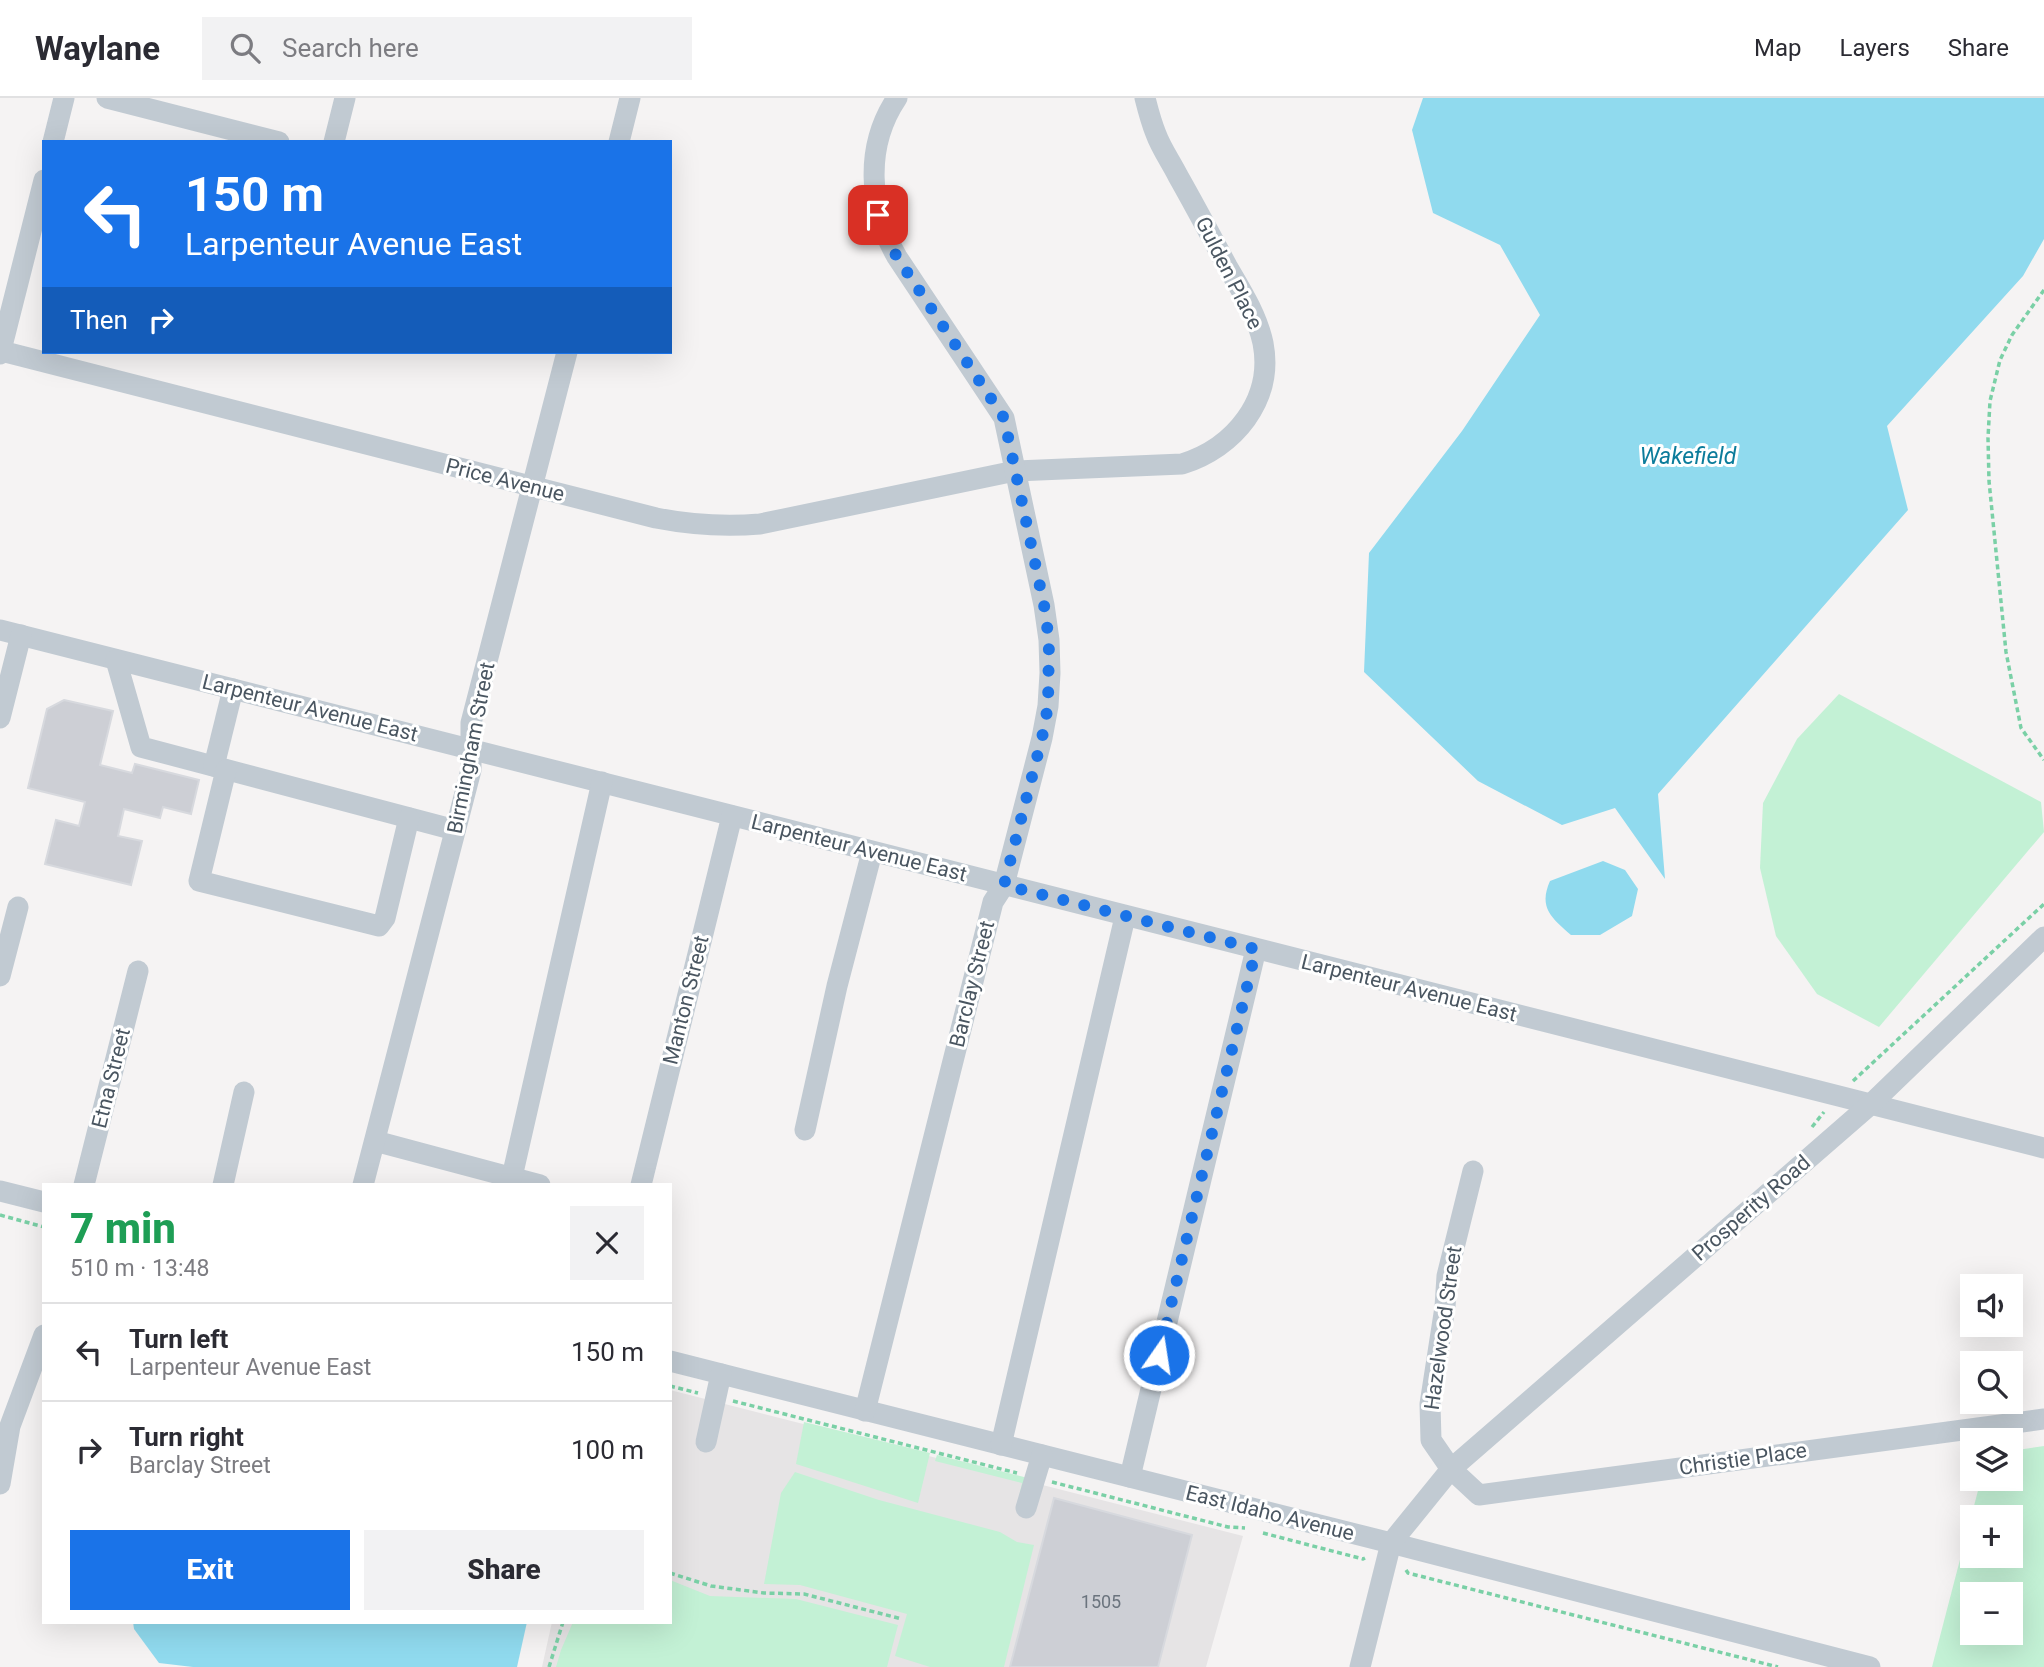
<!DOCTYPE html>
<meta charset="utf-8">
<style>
:root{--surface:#fff;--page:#f2f2f3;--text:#2b2b33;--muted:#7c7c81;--line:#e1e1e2;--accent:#1a73e8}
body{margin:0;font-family:Roboto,sans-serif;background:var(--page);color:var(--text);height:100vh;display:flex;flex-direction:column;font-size:26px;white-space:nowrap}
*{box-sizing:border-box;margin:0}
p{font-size:23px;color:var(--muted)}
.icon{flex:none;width:38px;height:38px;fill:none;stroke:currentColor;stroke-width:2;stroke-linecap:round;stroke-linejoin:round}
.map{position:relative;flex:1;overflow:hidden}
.panel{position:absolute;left:42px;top:1085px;width:630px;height:441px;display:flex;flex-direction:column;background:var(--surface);border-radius:0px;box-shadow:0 7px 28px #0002}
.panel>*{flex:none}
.guide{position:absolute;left:42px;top:42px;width:630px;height:214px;border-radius:0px;box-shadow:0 7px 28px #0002;background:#1a73e8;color:#fff;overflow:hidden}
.buttons{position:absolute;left:1960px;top:1176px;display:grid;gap:14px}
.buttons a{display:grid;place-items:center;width:63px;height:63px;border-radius:0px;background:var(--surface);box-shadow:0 7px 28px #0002;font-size:35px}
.pin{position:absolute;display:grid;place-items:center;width:60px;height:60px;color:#fff;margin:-30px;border-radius:14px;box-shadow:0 4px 10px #0006}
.me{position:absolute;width:77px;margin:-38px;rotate:13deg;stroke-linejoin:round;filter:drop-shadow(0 0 5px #0008)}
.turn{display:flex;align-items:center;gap:24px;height:147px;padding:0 28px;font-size:32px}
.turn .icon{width:91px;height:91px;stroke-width:2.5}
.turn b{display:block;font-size:49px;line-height:60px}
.then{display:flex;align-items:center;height:66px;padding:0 28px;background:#0003;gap:14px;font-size:26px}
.round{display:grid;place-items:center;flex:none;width:74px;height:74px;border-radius:0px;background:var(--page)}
.summary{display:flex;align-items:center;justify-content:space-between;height:119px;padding:0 28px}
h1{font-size:42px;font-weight:800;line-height:52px;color:#1e9e55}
.action{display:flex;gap:14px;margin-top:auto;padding:14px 28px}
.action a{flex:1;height:80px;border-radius:0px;background:var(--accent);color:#fff;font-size:28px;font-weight:800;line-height:80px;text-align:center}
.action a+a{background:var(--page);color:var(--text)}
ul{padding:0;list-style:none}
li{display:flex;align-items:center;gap:21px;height:98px;padding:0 28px;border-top:2px solid var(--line)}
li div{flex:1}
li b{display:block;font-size:26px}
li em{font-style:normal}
header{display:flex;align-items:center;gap:42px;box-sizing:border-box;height:98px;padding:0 35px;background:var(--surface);border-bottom:2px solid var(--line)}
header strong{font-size:33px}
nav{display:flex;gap:38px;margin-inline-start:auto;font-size:24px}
.search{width:490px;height:63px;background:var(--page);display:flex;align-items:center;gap:18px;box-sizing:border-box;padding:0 24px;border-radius:0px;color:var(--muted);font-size:26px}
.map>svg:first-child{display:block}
.education{fill:#e6e4e5}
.green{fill:#c3f1d5;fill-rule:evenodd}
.water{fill:#90daee}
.building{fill:#cdcfd5;stroke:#d7d9de;stroke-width:2}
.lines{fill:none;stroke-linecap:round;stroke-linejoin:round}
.path{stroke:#7ad0a6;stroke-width:3.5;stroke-dasharray:5 3.5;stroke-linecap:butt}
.minor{stroke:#c1cad2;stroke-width:21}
.route{stroke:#1a73e8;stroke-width:12;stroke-dasharray:0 21.6}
.labels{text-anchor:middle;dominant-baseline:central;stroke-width:6;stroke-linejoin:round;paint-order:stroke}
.number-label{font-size:18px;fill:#6b747e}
.street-label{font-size:21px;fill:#4a5661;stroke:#fff}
.water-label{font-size:23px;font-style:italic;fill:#0c7c9b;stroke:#fff}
</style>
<header>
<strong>Waylane</strong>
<div class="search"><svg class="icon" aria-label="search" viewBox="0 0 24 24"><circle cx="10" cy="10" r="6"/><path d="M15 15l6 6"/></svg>Search here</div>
<nav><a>Map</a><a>Layers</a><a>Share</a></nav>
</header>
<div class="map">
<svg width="2044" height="1569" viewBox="0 0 2044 1569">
<rect width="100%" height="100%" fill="#f5f3f3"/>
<!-- education -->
<path class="education" d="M 670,1292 L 1243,1438 L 1206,1569 L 542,1569 L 552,1524 L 670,1524 Z"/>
<!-- green -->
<g class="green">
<path d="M 1839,596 L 2041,704 L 2044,734 L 1879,929 L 1817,896 L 1776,838 L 1760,770 L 1763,705 L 1797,641 Z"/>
<path d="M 804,1324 L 930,1355 L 918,1405 L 796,1366 Z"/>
<path d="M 2044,1348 L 2044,1569 L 1932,1569 L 1981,1381 L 2011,1381 L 2011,1353 ZM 2011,1419 L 2011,1458 L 1972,1458 L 1972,1419 ZM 2011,1496 L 2011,1535 L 1972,1535 L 1972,1496 Z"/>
<path d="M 937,1357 L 1028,1380 L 1019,1399 L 1022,1385 L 935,1363 Z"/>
<path d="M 795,1374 L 879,1402 L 1000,1434 L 1017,1444 L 1034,1447 L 1004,1569 L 930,1569 L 895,1558 L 907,1516 L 800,1487 L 764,1486 L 781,1395 Z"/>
<path d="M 670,1482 L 710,1498 L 796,1501 L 898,1527 L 887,1569 L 556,1569 L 561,1552 L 573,1524 L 670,1524 Z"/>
</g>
<!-- water -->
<g class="water">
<path d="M 1423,0 L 2044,0 L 2044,141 L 2023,178 L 1887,328 L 1908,412 L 1658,696 L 1665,781 L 1615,710 L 1562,727 L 1478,683 L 1364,574 L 1369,455 L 1462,333 L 1540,217 L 1500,147 L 1433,115 L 1412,32 Z"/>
<path d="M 1603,763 L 1625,772 L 1638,791 L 1632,818 L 1600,837 L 1571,837 C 1552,820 1538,810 1550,783 Z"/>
<path d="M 133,1524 L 527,1524 L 517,1569 L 193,1569 L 159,1565 L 134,1531 Z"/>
</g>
<!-- building -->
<g class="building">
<path d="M 64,602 L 113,613 L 100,667 L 132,675 L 135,666 L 199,682 L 191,716 L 163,709 L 160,720 L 124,711 L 118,738 L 142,743 L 131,787 L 45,766 L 56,722 L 79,728 L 85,704 L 28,690 L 47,611 Z"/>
<path d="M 1054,1400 L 1192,1437 L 1158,1569 L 1010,1569 Z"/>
</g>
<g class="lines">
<!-- path -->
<g class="path">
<path d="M 2044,192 L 2012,237 L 2000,262 L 1990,303 L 1988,340 L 1989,383 L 2006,554 L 2021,630 L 2044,662"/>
<path d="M 1853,983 L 2044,806"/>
<path d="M 1812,1029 L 1824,1014"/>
<path d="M 0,1117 L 44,1129"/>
<path d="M 670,1288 L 698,1295"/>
<path d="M 733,1303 L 1017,1375"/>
<path d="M 1052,1384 L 1228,1429 L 1245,1430"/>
<path d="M 1263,1435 L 1363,1461 L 1365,1460"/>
<path d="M 1406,1472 L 1408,1475 L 1778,1569"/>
<path d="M 670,1475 L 711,1488 L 764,1495 L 804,1496 L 902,1521"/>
<path d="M 549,1569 L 563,1524"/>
</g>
<!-- minor -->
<g class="minor">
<path d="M 107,0 L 279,44"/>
<path d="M 53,44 L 64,0"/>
<path d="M 334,44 L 345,0"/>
<path d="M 619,44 L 630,0"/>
<path d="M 1,253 L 656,420 C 692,427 724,429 760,426 L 1015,373 L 1182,366 C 1234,350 1274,302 1263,245 C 1257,217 1241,192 1227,168 C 1211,138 1195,108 1178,78 C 1171,64 1161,50 1156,36 C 1151,24 1148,12 1145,0"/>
<path d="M 0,256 L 44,82"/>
<path d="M 0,532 L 2044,1050"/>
<path d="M 116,562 L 141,649 L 455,732"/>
<path d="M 0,620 L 21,537"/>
<path d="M 214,668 L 233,591"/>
<path d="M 226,672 L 199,783 L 379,828 L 385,820 L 409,720"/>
<path d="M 0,878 L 18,809"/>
<path d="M 805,1032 L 837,888 L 872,754"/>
<path d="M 375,1043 L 540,1087"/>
<path d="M 1473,1073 L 1447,1178 L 1445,1209 L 1430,1306 L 1431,1342 L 1451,1371 L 1479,1397 L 2044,1321"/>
<path d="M 512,1079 L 602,684"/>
<path d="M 84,1087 L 138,873"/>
<path d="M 223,1087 L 244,994"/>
<path d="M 363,1087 L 471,672 L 471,625 L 567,254"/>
<path d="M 641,1087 L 732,718"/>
<path d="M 0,1093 L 44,1104"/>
<path d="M 670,1263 L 1391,1445 L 1870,1569"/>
<path d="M 865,1313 L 993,804 L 1004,787 L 1042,640 L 1048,608 L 1050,575 L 1049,542 L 1044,507 L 1004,320 L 897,159 C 869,110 864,49 897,0"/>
<path d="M 706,1344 L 721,1276"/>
<path d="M 1001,1347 L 1125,819"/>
<path d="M 1130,1379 L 1256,851"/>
<path d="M 0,1386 L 10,1328 L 44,1237"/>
<path d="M 1026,1410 L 1042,1357"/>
<path d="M 1360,1569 L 1391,1445 L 1451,1371 L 1871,1006 L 2044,839"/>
</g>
</g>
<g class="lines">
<!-- route -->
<path class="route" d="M 878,117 L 888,142 L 897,159 L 1004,320 L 1044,507 L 1049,542 L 1048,608 L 1042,640 L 1004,787 L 1256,851 L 1159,1257"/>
</g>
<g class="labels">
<!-- number labels -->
<g class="number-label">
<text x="1101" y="1503">1505</text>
</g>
<!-- street labels -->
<g class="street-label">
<text transform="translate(1229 175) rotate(63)">Gulden Place</text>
<text transform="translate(505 382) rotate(14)">Price Avenue</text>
<text transform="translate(310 610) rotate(14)">Larpenteur Avenue East</text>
<text transform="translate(471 650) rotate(-79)">Birmingham Street</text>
<text transform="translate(859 750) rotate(14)">Larpenteur Avenue East</text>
<text transform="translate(972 886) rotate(-76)">Barclay Street</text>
<text transform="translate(1409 890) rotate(14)">Larpenteur Avenue East</text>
<text transform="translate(686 902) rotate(-76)">Manton Street</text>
<text transform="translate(111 980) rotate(-76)">Etna Street</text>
<text transform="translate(1751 1110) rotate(-41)">Prosperity Road</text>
<text transform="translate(1443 1230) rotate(-82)">Hazelwood Street</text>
<text transform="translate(1743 1361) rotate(-8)">Christie Place</text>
<text transform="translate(1270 1415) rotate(14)">East Idaho Avenue</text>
</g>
<!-- water labels -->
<g class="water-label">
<text x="1688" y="358">Wakefield</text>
</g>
</g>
</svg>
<div class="buttons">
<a><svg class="icon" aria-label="sound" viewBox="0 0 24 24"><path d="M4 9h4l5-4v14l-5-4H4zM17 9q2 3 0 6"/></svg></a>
<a><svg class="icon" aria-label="search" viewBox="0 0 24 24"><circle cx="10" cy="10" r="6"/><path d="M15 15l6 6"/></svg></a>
<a><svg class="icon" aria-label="layers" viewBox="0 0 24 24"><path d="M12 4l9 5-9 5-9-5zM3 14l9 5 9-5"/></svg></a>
<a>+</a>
<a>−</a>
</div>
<div class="pin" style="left:878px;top:117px;background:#d93025"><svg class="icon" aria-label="arrive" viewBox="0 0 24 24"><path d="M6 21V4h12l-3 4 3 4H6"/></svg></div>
<svg class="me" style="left:1159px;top:1257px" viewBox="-20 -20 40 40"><circle r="17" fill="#1a73e8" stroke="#fff" stroke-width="3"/><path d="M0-11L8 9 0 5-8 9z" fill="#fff"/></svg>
<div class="guide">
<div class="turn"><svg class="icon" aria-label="left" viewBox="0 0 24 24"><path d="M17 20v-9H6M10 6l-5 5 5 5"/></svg><div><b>150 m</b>Larpenteur Avenue East</div></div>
<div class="then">Then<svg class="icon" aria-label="right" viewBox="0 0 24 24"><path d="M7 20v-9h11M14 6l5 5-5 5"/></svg></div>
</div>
<section class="panel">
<div class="summary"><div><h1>7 min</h1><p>510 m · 13:48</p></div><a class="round"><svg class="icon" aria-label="close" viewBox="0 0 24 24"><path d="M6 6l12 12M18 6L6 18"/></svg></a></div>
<ul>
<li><svg class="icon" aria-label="left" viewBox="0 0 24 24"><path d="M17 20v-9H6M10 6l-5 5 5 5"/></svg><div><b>Turn left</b><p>Larpenteur Avenue East</p></div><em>150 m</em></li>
<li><svg class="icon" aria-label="right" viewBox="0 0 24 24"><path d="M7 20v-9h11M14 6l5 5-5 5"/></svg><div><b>Turn right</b><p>Barclay Street</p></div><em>100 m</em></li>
</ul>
<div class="action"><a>Exit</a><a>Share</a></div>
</section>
</div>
